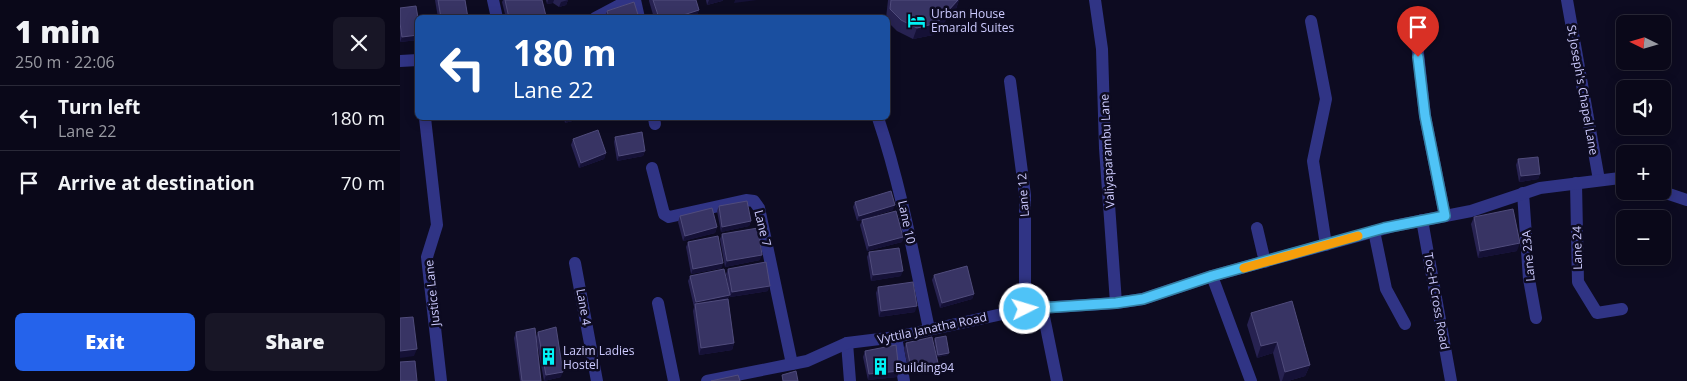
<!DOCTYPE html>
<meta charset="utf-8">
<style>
:root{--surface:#0a0819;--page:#181626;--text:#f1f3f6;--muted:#999aa2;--line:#2a2938;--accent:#2563eb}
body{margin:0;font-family:"Open Sans",sans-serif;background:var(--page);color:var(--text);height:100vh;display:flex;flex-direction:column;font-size:19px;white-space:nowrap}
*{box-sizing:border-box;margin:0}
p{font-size:16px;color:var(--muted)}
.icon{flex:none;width:28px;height:28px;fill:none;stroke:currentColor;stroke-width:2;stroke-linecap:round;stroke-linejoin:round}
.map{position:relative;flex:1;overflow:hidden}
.details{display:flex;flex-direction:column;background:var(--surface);width:400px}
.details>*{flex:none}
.banner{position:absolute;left:15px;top:15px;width:475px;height:105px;border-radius:8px;box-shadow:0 2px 12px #0003,0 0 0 1px var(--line);background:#1a4fa0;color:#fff;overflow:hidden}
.needle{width:32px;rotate:275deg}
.tools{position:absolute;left:1216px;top:15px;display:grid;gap:10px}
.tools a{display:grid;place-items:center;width:55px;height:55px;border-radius:8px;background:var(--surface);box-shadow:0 2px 12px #0003,0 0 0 1px var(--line);font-size:25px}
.pin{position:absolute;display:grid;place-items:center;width:42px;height:42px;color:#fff;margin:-51px -21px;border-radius:50% 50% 50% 0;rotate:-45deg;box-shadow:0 0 5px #0007}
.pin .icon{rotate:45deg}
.me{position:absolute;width:55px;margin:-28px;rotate:85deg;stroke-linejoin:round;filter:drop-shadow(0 0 4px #0008)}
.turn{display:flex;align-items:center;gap:18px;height:105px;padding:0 15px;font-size:22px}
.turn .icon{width:65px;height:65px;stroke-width:2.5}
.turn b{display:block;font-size:35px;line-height:42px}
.round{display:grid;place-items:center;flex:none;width:52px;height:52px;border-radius:8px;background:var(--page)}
.summary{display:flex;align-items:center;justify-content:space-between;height:85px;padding:0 15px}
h1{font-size:30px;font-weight:800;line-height:38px}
.button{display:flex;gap:10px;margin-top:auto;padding:10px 15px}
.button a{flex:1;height:58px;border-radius:8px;background:var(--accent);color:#fff;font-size:20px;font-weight:800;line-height:58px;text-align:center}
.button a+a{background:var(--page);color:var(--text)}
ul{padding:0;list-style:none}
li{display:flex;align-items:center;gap:15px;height:65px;padding:0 15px;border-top:1px solid var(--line)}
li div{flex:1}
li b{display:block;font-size:19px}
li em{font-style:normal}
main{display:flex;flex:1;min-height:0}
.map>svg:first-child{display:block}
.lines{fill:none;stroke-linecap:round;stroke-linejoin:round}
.street{stroke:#303485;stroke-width:12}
.wall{fill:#272251}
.shaded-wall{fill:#151136}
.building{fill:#383464;stroke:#504c7c}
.route-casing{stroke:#337fa1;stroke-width:12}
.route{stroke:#4fc3f7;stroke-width:9}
.slow{stroke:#f59e0b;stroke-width:9}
.labels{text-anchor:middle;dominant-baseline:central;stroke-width:5;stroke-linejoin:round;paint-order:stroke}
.poi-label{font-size:12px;fill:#cdcbff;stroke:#0d0b21;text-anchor:start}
.street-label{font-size:12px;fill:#cdcbff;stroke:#0d0b21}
</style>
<main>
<section class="details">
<div class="summary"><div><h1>1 min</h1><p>250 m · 22:06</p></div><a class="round"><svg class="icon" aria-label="close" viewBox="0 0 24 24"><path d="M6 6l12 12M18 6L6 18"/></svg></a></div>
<ul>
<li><svg class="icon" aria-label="left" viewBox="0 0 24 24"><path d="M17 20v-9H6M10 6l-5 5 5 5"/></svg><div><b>Turn left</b><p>Lane 22</p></div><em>180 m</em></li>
<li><svg class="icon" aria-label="arrive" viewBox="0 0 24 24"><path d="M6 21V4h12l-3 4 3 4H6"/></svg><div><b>Arrive at destination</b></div><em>70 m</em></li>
</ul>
<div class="button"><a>Exit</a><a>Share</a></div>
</section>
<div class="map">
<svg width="1287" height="381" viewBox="0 0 1287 381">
<rect width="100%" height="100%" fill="#0d0b21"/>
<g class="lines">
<!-- street -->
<g class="street">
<path d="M 93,0 L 97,18"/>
<path d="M 235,0 L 239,18"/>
<path d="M 695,0 L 702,49 L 705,148 L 716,303"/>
<path d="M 1167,0 L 1199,180"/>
<path d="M 1014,17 L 1025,116 L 1045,216"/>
<path d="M 195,18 L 229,0"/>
<path d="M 911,21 L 926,99 L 913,161 L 926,245"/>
<path d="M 0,61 L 18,60"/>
<path d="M 610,81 L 625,195 L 625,309"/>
<path d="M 25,118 L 37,225 L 27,257 L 41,381"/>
<path d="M 254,118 L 255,124"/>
<path d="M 478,118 C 501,186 514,258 529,329"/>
<path d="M 252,168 L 264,214 L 269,217 L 346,200 L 354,201 L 359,208 L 392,364"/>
<path d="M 1176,183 L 1178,282 L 1197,313 L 1222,309"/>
<path d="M 1260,191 L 1287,200"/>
<path d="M 1123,193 L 1129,279 L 1136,318"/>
<path d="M 1022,220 L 1051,381"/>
<path d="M 857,228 L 865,262"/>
<path d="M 974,231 L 986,289 L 1005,324"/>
<path d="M 175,263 L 197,381"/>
<path d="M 812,276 L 851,381"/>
<path d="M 258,303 L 274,381"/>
<path d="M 642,307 L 657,381"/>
<path d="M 496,337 L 504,381"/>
<path d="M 447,343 L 450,381"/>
<path d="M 307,381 L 407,361 L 447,343 L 496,337 L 625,309 L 716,303 L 743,299 L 812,276 L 994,226 L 1071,211 L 1140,188 L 1220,178 L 1225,180"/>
</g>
</g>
<!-- wall -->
<g class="wall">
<path d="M 35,0 L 65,0 L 68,18 L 38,18 Z"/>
<path d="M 103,0 L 142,0 L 146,16 L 145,18 L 106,18 L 102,2 Z"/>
<path d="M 146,0 L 168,0 L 166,5 L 159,7 L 153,3 L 147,4 Z"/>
<path d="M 249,0 L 296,0 L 299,10 L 296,17 L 254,18 L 249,1 Z"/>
<path d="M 306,0 L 323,0 L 322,1 L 307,5 Z"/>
<path d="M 488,0 L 559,0 L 556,9 L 533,35 L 513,39 L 497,31 L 488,22 L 488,18 L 486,18 Z"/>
<path d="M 0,8 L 18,40 L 0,42 Z"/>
<path d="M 207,11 L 239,18 L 206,18 L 205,16 Z"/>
<path d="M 164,118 L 183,118 L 165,123 Z"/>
<path d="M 215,137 L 245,151 L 243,156 L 217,161 L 214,142 Z"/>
<path d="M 173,139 L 206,153 L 204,159 L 179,168 L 171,145 Z"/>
<path d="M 1118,159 L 1140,174 L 1138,179 L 1119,182 L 1116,165 Z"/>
<path d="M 455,202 L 493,210 L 467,218 L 503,237 L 502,242 L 467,251 L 460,225 L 462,220 L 457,221 L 453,207 Z"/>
<path d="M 319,206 L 351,221 L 349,226 L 321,232 L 317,211 Z"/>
<path d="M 280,216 L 317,227 L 315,233 L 283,241 L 278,222 Z"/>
<path d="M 1074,217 L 1117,251 L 1078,258 L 1071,224 Z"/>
<path d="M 322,234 L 360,260 L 325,267 L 320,239 Z"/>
<path d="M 288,242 L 322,268 L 291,274 L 286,247 Z"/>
<path d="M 469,252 L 501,276 L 471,281 L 467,257 Z"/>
<path d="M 328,269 L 368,291 L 330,297 L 326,274 Z"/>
<path d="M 534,275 L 574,294 L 572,299 L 540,308 L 532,280 Z"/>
<path d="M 290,276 L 328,299 L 334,343 L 332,350 L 299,355 L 293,311 L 294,307 L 288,281 Z"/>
<path d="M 478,287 L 515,312 L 479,317 L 476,293 Z"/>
<path d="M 851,313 L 910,365 L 905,376 L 888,381 L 880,381 L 873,353 L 857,358 L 847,325 Z"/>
<path d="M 116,332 L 141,381 L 120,381 L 114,338 Z"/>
<path d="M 138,332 L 161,377 L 144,381 L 136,337 Z"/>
<path d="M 535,338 L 548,355 L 537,357 L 538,363 L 536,368 L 509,374 L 504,348 L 506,343 L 537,357 L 534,340 Z"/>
<path d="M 465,351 L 499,371 L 497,377 L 468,380 L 463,357 Z"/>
</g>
<!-- shaded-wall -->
<g class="shaded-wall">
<path d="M 148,0 L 154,0 L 153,3 L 147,4 Z"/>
<path d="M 168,0 L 166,5 L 159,7 L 161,2 Z"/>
<path d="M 309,0 L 323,0 L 322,1 L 307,5 Z"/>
<path d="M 335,0 L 357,0 L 334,3 Z"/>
<path d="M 558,0 L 559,0 L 556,9 L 533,35 L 513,39 L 517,28 Z"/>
<path d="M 299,10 L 296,18 L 274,18 Z"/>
<path d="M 18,35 L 18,40 L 0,42 L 2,37 Z"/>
<path d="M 167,118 L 183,118 L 165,123 Z"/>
<path d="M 245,151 L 243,156 L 217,161 L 219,156 Z"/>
<path d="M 206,153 L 204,159 L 179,168 L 181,163 Z"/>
<path d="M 1140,174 L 1138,179 L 1119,182 L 1121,176 Z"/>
<path d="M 495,205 L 493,210 L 457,221 L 459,216 Z"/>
<path d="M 351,221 L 349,226 L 321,232 L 322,227 Z"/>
<path d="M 317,227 L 315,233 L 283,241 L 285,236 Z"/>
<path d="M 503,237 L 502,242 L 467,251 L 469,246 Z"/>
<path d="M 1120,243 L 1117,251 L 1078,258 L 1080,251 Z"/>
<path d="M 362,255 L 360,260 L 325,267 L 327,261 Z"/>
<path d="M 323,263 L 322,268 L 291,274 L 293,269 Z"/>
<path d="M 503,271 L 501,276 L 471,281 L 473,275 Z"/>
<path d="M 370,286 L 368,291 L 330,297 L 332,292 Z"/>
<path d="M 574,294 L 572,299 L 540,308 L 542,303 Z"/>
<path d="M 330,295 L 328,300 L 295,304 L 294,307 L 296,302 Z"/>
<path d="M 517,306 L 515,312 L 479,317 L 481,311 Z"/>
<path d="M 877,342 L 873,353 L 857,358 L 861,346 Z"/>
<path d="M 334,343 L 332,350 L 299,355 L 301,348 Z"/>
<path d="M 17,349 L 14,356 L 0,358 L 0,351 Z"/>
<path d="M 549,353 L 548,355 L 537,357 L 538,355 Z"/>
<path d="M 538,363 L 536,368 L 509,374 L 511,369 Z"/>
<path d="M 910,365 L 905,376 L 888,381 L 882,381 L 885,372 Z"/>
<path d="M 499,371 L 497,377 L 468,380 L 469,374 Z"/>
<path d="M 163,372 L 161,377 L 144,381 L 146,375 Z"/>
</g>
<!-- building -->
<g class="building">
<path d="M 38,0 L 65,0 L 68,18 L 41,18 Z"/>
<path d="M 105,0 L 142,0 L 146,16 L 138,18 L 109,18 Z"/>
<path d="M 253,0 L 296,0 L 299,10 L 274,18 L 259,18 Z"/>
<path d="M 491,0 L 558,0 L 537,23 L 517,28 L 501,20 L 490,9 Z"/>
<path d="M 234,2 L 239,18 L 209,18 L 207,11 Z"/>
<path d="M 16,6 L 18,18 L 18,35 L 2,37 L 0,23 L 0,8 Z"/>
<path d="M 198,130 L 206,153 L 181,163 L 173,139 Z"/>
<path d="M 242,132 L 245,151 L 219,156 L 215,137 Z"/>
<path d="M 1138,157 L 1140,174 L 1121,176 L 1118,159 Z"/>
<path d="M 491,191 L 495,205 L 459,216 L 455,202 Z"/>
<path d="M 347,201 L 351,221 L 322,227 L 319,206 Z"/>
<path d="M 312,208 L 317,227 L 285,236 L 280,216 Z"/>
<path d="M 1113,209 L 1120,243 L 1080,251 L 1074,217 Z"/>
<path d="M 496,211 L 503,237 L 469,246 L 462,220 Z"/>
<path d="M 358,228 L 362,255 L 327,261 L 322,234 Z"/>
<path d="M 318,236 L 323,263 L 293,269 L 288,242 Z"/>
<path d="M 499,248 L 503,271 L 473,275 L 469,252 Z"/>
<path d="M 366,262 L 370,286 L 332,292 L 328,269 Z"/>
<path d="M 567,266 L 574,294 L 542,303 L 534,275 Z"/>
<path d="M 324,269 L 330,295 L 296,302 L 290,276 Z"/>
<path d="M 513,282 L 517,306 L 481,311 L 478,287 Z"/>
<path d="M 328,299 L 334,343 L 301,348 L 295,304 Z"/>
<path d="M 892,301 L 910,365 L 885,372 L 877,342 L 861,346 L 851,313 Z"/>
<path d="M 13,317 L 17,349 L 0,351 L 0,318 Z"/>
<path d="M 156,327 L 163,372 L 146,375 L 138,332 Z"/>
<path d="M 135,328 L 141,381 L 122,381 L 116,332 Z"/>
<path d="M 546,336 L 549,353 L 538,355 L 535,338 Z"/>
<path d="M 532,337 L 538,363 L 511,369 L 506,343 Z"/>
<path d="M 496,345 L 499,371 L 469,374 L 465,351 Z"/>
<path d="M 15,361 L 17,381 L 0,381 L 0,362 Z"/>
<path d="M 396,371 L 398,381 L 383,381 L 382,375 Z"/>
<path d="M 338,375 L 340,381 L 311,381 Z"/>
</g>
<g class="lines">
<defs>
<path id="route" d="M 625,309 L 716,303 L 743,299 L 812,276 L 984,228 L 1045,216 L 1025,116 L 1018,57"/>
</defs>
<!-- route casing -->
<use href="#route" class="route-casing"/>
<!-- route -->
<use href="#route" class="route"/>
<!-- slow -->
<path class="slow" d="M 844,268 L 958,236"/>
</g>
<!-- icons -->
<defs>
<symbol id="hotel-bare" viewBox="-9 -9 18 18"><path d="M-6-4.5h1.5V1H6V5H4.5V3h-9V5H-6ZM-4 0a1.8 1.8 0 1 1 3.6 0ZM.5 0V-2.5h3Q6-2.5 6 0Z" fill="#00f2f6" stroke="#0d0b21" stroke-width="2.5" paint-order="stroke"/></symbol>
<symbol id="building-bare" viewBox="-9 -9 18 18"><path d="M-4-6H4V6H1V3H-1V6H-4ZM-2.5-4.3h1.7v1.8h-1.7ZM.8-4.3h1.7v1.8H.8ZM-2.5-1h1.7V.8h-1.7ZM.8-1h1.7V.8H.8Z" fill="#00f2f6" stroke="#0d0b21" stroke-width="2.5" paint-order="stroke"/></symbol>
</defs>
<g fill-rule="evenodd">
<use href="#hotel-bare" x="504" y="8" width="25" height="25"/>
<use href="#building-bare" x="136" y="344" width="25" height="25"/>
<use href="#building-bare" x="468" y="354" width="25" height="25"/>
</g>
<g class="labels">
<!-- poi labels -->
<g class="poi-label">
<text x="531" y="13">Urban House<tspan x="531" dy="14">Emarald Suites</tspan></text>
<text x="163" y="350">Lazim Ladies<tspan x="163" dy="14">Hostel</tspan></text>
<text x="495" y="367">Building94</text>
</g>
<!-- street labels -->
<g class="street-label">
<text transform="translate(1183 90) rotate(80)">St Joseph's Chapel Lane</text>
<text transform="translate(707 151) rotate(-93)">Valiyaparambu Lane</text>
<text transform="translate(623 195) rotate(-94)">Lane 12</text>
<text transform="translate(507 222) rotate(78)">Lane 10</text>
<text transform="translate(363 228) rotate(76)">Lane 7</text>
<text transform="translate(1177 248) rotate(-91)">Lane 24</text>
<text transform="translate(1128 256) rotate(-95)">Lane 23A</text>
<text transform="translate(32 293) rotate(-96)">Justice Lane</text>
<text transform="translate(1037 301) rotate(80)">Toc-H Cross Road</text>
<text transform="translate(184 307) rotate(80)">Lane 4</text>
<text transform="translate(532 328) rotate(-12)">Vyttila Janatha Road</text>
</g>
</g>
</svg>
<div class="tools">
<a><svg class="needle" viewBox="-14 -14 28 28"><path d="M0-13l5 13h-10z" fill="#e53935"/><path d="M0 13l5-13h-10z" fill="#999aa2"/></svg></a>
<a><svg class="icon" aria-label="sound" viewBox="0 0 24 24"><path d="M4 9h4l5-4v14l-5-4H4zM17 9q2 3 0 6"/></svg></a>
<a>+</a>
<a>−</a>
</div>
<div class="pin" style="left:1018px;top:57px;background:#d93025"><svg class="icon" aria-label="arrive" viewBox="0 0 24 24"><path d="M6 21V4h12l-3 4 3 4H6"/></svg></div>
<svg class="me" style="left:625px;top:309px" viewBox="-20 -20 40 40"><circle r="17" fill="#4fc3f7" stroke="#fff" stroke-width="3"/><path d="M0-11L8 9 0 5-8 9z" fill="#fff"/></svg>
<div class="banner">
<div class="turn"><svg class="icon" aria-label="left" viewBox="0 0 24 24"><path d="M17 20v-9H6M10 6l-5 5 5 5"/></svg><div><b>180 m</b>Lane 22</div></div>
</div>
</div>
</main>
